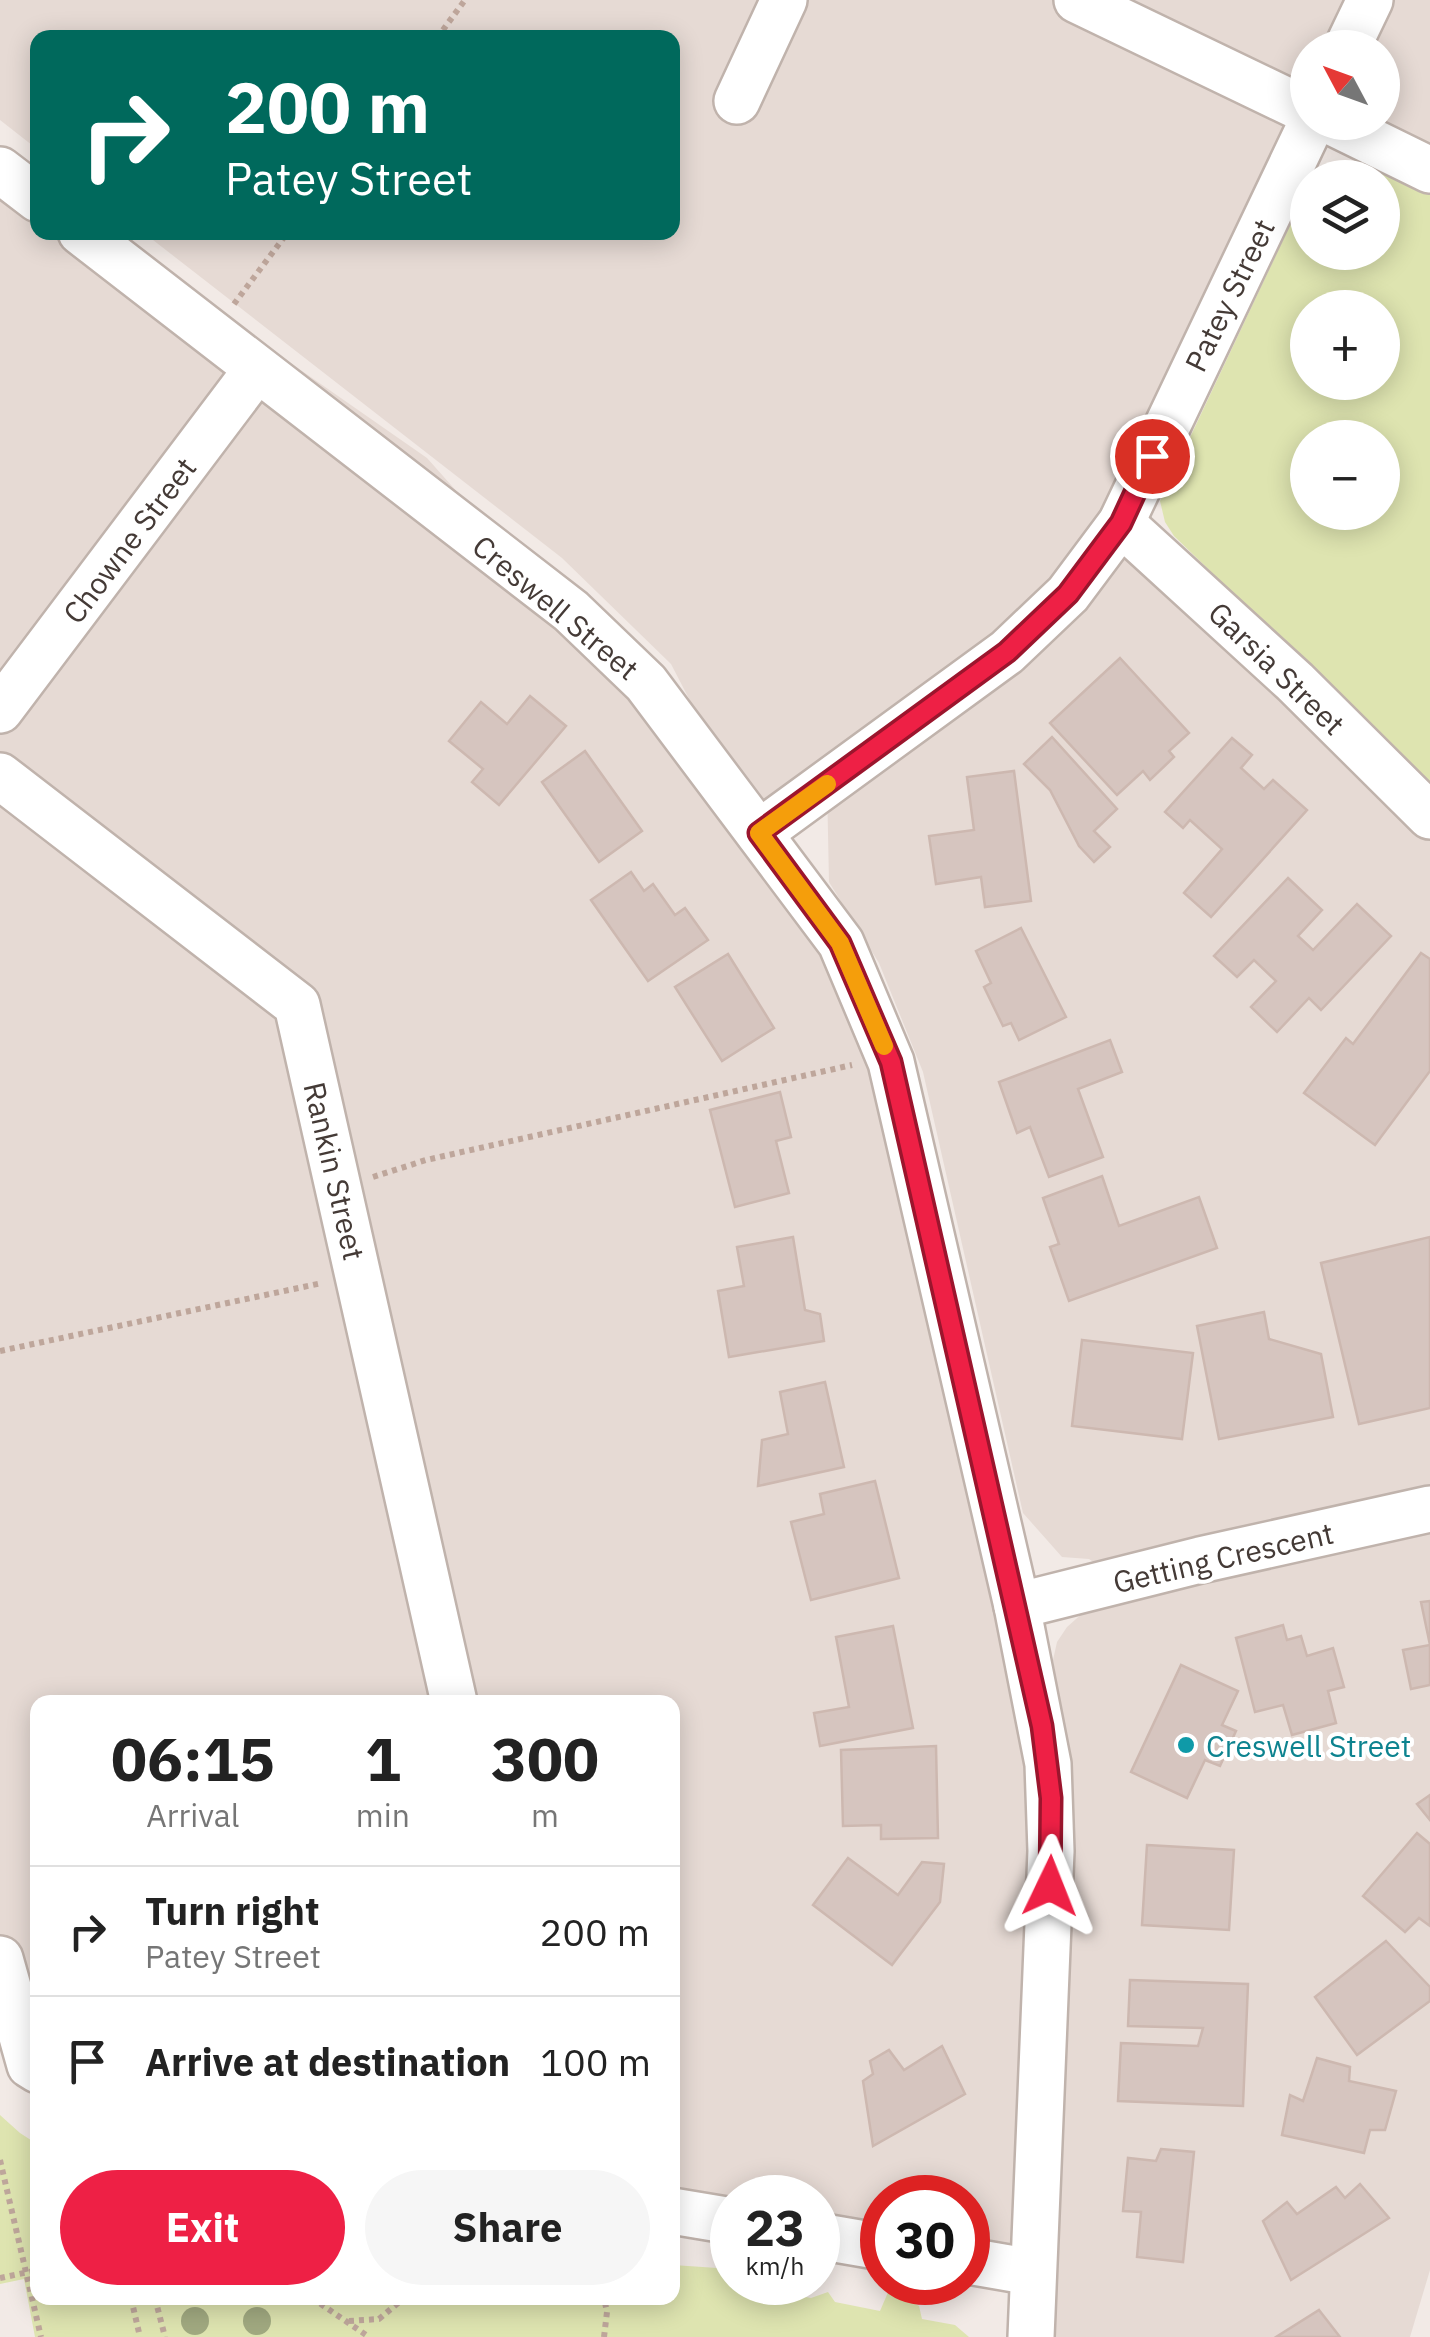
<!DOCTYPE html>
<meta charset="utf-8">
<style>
:root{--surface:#fff;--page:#f6f6f6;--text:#222;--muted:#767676;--line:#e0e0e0;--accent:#ee2045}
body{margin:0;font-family:"IBM Plex Sans",sans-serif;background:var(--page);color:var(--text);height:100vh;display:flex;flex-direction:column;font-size:38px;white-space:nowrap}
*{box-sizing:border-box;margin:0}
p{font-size:32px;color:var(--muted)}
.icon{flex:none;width:55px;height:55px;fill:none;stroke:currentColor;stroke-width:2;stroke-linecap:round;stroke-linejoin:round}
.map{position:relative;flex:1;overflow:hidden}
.drawer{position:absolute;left:30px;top:1695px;width:650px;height:610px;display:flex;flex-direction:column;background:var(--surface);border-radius:20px;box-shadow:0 5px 25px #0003}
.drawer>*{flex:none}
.banner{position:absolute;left:30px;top:30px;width:650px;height:210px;border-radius:20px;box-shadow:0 5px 25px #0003;background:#00695c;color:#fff;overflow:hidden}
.needle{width:65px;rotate:311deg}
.buttons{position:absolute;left:1290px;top:30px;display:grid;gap:20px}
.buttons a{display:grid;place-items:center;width:110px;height:110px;border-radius:50%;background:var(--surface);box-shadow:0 5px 25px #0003;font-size:50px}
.speed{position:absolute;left:710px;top:2175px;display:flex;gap:20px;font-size:50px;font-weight:700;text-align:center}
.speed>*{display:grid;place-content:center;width:130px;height:130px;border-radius:50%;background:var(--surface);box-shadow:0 5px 25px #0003;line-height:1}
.speed small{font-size:25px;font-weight:400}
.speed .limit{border:15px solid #d22;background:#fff;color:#111}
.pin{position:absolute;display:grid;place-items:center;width:85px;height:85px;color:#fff;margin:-42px;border:5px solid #fff;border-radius:50%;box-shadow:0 2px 10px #0007}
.me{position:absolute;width:110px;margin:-55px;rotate:2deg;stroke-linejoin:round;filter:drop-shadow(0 0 8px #0008)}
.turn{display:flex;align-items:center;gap:35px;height:210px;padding:0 30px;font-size:45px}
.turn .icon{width:130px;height:130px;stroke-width:2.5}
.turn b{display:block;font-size:70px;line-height:85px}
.eta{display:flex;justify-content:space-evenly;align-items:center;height:170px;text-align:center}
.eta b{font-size:60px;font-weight:700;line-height:70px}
.action{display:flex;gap:20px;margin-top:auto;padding:20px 30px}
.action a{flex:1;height:115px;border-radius:60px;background:var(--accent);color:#fff;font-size:40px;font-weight:700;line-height:115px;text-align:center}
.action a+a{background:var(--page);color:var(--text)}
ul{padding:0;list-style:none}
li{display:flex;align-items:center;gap:30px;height:130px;padding:0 30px;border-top:2px solid var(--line)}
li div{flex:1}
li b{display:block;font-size:38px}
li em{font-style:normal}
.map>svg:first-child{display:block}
.residential{fill:#e6dad4}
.green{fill:#dee4b0;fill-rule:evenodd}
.building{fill:#d6c5bf;stroke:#cdb8b0;stroke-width:2.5}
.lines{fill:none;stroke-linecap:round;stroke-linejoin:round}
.street-casing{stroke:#c0b3ac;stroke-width:50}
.path{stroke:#bea69b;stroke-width:6;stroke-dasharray:5 5;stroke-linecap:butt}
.street{stroke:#fff;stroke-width:45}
.tree{fill:#a1a980}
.route-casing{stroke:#9b152d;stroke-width:25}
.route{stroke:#ee2045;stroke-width:18}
.slow{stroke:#f59e0b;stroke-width:18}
.culture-dot{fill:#0f9aa8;stroke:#fff;stroke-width:4}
.labels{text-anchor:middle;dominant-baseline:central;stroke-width:8;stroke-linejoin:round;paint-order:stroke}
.street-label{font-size:30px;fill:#443a36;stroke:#fff}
.culture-label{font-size:30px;fill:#0d838f;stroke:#fff;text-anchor:start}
</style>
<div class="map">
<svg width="1430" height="2337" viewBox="0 0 1430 2337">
<rect width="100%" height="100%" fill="#f2eae6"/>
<!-- residential -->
<path class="residential" d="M 0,0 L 1430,0 L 1430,185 L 1382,122 L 1382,48 L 1308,48 L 1308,122 L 1121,523 L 1430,816 L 1430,2270 L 1410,2337 L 1050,2337 L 1068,1758 L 1053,1660 L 1057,1642 L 1067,1627 L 1120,1580 L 1089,1559 L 1062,1557 L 1023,1513 L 923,1072 L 879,963 L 829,882 L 827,785 L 760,834 L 841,943 L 1051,1799 L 1032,2272 L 968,2260 L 968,2198 L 882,2198 L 882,2245 L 818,2233 L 818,2198 L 732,2198 L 732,2218 L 673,2207 L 672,1702 L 38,1702 L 37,2070 L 0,1941 L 0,160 L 37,186 L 38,232 L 104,233 L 427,458 L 756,828 L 671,664 L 562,558 L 144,233 L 672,232 L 672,38 L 38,38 L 37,149 L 0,120 Z"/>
<!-- green -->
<g class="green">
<path d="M 1370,164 L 1430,192 L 1430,784 L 1174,536 L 1165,522 L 1160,501 L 1300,204 L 1307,194 L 1308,252 L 1382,252 L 1382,178 L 1324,177 L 1334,172 ZM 1308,308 L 1382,308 L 1382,382 L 1308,382 ZM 1308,438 L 1382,438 L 1382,512 L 1308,512 Z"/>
<path d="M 0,2115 L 20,2133 L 37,2144 L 38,2298 L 672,2298 L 673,2265 L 732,2269 L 732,2282 L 759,2283 L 768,2290 L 811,2298 L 828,2292 L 835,2302 L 880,2311 L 889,2290 L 919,2306 L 922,2319 L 955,2325 L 969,2337 L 35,2337 L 24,2279 L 0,2284 Z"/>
</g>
<!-- building -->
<g class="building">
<path d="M 1120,658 L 1189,733 L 1169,751 L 1174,757 L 1150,780 L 1143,771 L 1117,795 L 1050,723 Z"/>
<path d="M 530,696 L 566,726 L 499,805 L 472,782 L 483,769 L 449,741 L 481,702 L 507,724 Z"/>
<path d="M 1052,737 L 1117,809 L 1094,831 L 1110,847 L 1094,862 L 1079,846 L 1050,790 L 1024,764 Z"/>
<path d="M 1232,738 L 1252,755 L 1241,768 L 1264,789 L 1273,780 L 1307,810 L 1211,917 L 1184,893 L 1222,849 L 1190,820 L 1183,828 L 1165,812 Z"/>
<path d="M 585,751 L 642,831 L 599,862 L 542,782 Z"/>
<path d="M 1014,771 L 1031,901 L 985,907 L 981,877 L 936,884 L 929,836 L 974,830 L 967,777 Z"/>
<path d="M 631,872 L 644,891 L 653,884 L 675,915 L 685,908 L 708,940 L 648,981 L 591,900 Z"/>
<path d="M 1288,878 L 1322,910 L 1298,936 L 1313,950 L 1357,904 L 1391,936 L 1321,1010 L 1309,998 L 1277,1032 L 1251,1007 L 1276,981 L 1254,960 L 1237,977 L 1214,956 Z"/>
<path d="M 1021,928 L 1066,1017 L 1019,1040 L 1011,1023 L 1003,1026 L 984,987 L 991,983 L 976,951 Z"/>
<path d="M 1421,953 L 1430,959 L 1430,1071 L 1375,1145 L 1304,1093 L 1346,1038 L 1353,1044 Z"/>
<path d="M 728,954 L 774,1028 L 722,1061 L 675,987 Z"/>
<path d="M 1110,1040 L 1122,1072 L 1078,1089 L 1103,1157 L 1049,1177 L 1030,1127 L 1017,1133 L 999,1082 Z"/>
<path d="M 780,1092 L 791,1137 L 776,1141 L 789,1193 L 735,1207 L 710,1110 Z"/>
<path d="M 1102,1176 L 1119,1226 L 1199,1197 L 1217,1248 L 1069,1301 L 1050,1247 L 1059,1244 L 1043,1198 Z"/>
<path d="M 793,1237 L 805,1310 L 820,1314 L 824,1341 L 729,1357 L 718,1291 L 744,1286 L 737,1247 Z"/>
<path d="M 1430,1237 L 1430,1408 L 1359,1424 L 1321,1263 Z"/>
<path d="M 1264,1312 L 1269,1339 L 1321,1354 L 1333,1417 L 1219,1439 L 1197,1326 Z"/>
<path d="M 1082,1340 L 1193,1353 L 1182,1439 L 1072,1426 Z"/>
<path d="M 825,1382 L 844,1467 L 758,1486 L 762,1440 L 788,1434 L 780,1392 Z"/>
<path d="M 875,1481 L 899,1578 L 811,1600 L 791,1522 L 824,1514 L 820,1494 Z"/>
<path d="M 1430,1601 L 1430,1685 L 1411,1689 L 1403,1650 L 1430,1645 L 1421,1602 Z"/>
<path d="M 1283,1625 L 1287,1640 L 1301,1636 L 1307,1656 L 1333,1648 L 1344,1687 L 1328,1691 L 1336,1723 L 1292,1735 L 1283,1705 L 1255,1712 L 1236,1638 Z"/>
<path d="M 893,1626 L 913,1728 L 820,1746 L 814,1713 L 849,1707 L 836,1637 Z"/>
<path d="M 1181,1665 L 1238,1691 L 1222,1725 L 1236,1731 L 1220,1766 L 1205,1760 L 1187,1798 L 1131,1772 Z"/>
<path d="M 936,1746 L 938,1838 L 881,1839 L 881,1825 L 843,1826 L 841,1750 Z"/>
<path d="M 1430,1795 L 1430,1820 L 1417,1804 Z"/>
<path d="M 1417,1833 L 1430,1844 L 1430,1926 L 1419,1918 L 1405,1932 L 1363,1896 Z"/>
<path d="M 1147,1845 L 1234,1850 L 1229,1930 L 1142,1925 Z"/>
<path d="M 848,1858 L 898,1895 L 922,1862 L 944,1864 L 940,1902 L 892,1965 L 813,1905 Z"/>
<path d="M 1386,1941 L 1430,1987 L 1430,2001 L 1357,2055 L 1315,1997 Z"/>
<path d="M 1130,1980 L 1248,1984 L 1243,2106 L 1118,2101 L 1121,2043 L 1198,2046 L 1203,2028 L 1128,2026 Z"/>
<path d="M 942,2046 L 965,2094 L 873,2146 L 863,2081 L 873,2074 L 870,2061 L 889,2050 L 904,2070 Z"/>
<path d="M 1317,2058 L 1350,2067 L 1349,2081 L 1396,2091 L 1385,2130 L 1370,2130 L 1364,2153 L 1282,2135 L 1290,2095 L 1303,2101 Z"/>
<path d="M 1161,2149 L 1194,2152 L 1183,2262 L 1137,2257 L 1141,2212 L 1123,2211 L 1128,2158 L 1156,2161 Z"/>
<path d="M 1360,2184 L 1389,2218 L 1291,2280 L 1263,2221 L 1287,2202 L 1297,2214 L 1336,2187 L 1345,2198 Z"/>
<path d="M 1319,2310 L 1340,2337 L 1276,2337 Z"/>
</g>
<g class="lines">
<defs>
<g id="street">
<path d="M 1077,0 L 1308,111"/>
<path d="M 1347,48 L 1370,0"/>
<path d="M 737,101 L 784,0"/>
<path d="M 1332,122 L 1430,170"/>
<path d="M 0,170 L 38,199"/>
<path d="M 81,232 L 571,611 L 646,683 L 841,943 L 891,1062 L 1017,1606 L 1048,1764 L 1051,1851 L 1031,2337"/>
<path d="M 1121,523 L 1295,682 L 1430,816"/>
<path d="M 0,710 L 257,369"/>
<path d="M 0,776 L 297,1005 L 454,1702"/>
<path d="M 759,833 L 1007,652 L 1068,594 L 1121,523 L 1312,122"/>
<path d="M 1017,1606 L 1200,1560 L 1430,1509"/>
<path d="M 0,1959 L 30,2065 L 38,2070"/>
<path d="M 672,2211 L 732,2221"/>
<path d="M 818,2236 L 882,2247"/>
<path d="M 968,2261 L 1032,2272"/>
</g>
</defs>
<!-- street casing -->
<use href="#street" class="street-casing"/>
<!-- path -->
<g class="path">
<path d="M 437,38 L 465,0"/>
<path d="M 234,304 L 288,232"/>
<path d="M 373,1177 L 426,1160 L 852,1065"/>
<path d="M 0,1351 L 322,1283"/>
<path d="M 0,2160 L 41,2337"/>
<path d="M 0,2278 L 38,2270"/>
<path d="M 131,2298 L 140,2337"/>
<path d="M 155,2298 L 165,2337"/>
<path d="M 312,2298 L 369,2337"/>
<path d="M 349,2321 L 379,2319 L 404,2298"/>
<path d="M 604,2337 L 607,2312 L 604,2298"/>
</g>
<!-- street -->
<use href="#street" class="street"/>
</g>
<!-- trees -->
<g class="tree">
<circle cx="195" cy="2321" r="14"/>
<circle cx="257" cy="2321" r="14"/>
</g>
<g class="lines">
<defs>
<path id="route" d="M 1050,1886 L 1051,1798 L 1042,1726 L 891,1062 L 840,943 L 759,833 L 1007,652 L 1068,594 L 1121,523 L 1152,456"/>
</defs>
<!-- route casing -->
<use href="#route" class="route-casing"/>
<!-- route -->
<use href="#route" class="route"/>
<!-- slow -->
<path class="slow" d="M 827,784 L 759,833 L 840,943 L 884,1046"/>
</g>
<!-- markers -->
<circle class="culture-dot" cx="1186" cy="1745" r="10"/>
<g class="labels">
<!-- street labels -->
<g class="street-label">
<text transform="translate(1229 295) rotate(-64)">Patey Street</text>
<text transform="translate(129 540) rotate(-53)">Chowne Street</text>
<text transform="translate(556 607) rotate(40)">Creswell Street</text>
<text transform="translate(1277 668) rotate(44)">Garsia Street</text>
<text transform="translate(335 1171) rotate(77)">Rankin Street</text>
<text transform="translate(1223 1557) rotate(-13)">Getting Crescent</text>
</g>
<!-- culture labels -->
<g class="culture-label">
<text x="1206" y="1745">Creswell Street</text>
</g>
</g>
</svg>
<div class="buttons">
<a><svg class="needle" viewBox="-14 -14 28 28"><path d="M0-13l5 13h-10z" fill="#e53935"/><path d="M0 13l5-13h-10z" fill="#767676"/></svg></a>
<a><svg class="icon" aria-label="layers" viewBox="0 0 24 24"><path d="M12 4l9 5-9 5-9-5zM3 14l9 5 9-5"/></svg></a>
<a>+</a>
<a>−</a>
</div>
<div class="speed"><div>23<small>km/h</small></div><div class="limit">30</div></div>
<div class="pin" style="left:1152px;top:456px;background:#d93025"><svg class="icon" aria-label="arrive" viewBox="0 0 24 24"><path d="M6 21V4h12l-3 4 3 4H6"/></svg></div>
<svg class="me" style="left:1050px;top:1886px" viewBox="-20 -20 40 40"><path d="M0-17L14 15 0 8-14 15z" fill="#ee2045" stroke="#fff" stroke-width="4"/></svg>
<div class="banner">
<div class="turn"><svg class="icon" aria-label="right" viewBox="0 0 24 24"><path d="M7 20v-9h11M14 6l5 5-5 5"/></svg><div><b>200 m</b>Patey Street</div></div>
</div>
<section class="drawer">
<div class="eta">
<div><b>06:15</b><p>Arrival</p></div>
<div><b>1</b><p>min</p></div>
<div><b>300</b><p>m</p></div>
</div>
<ul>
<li><svg class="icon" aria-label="right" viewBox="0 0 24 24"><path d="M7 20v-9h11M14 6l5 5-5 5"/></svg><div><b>Turn right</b><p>Patey Street</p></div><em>200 m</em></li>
<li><svg class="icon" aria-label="arrive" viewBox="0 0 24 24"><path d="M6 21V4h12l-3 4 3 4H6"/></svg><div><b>Arrive at destination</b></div><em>100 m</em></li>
</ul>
<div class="action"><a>Exit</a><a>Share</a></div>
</section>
</div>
